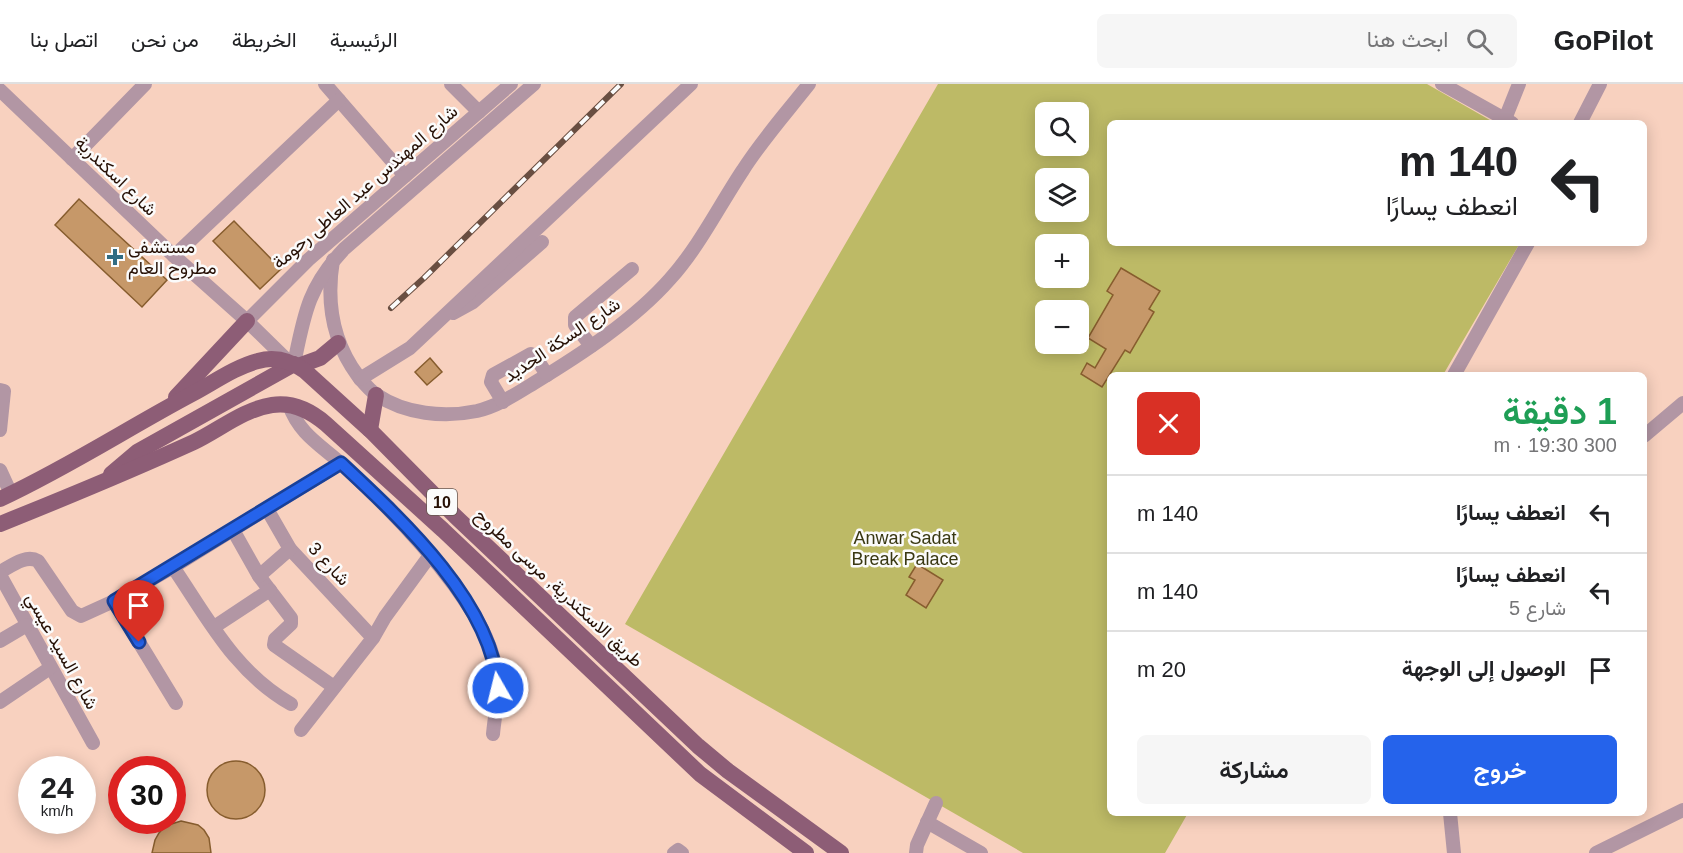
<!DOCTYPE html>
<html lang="ar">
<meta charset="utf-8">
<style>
:root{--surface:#fff;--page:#f6f6f6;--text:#202124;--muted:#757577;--line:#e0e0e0;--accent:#2563eb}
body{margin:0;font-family:Arial,Vazirmatn,sans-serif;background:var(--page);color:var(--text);direction:rtl;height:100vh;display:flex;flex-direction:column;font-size:22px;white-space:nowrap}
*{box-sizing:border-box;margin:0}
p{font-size:20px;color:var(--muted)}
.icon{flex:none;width:33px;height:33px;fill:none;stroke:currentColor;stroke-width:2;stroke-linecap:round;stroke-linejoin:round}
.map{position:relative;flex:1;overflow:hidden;direction:ltr}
.panel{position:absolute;left:1107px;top:288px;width:540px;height:444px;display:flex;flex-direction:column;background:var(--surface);border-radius:9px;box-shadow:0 3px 15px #0003;direction:rtl}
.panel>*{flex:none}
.banner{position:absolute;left:1107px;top:36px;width:540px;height:126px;border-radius:9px;box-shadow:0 3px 15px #0003;direction:rtl;background:#fff;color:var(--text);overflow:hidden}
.controls{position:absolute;left:1035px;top:18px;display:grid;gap:12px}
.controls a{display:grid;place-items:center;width:54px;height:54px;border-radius:9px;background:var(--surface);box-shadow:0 3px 15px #0003;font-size:30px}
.speed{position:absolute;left:18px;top:672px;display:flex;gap:12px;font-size:30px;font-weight:700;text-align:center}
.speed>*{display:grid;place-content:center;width:78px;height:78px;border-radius:50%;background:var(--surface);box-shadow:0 3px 15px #0003;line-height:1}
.speed small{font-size:15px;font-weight:400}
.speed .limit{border:9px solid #d22;background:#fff;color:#111}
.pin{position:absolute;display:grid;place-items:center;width:51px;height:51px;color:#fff;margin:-62px -26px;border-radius:50% 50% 50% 0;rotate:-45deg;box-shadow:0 0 6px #0007}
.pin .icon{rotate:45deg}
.me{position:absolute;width:66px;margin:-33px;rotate:352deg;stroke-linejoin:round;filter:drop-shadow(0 0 4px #0008)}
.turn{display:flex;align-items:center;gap:21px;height:126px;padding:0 30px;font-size:27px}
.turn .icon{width:78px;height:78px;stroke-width:2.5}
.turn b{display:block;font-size:42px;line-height:51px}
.round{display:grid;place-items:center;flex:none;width:63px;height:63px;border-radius:9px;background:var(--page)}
.headline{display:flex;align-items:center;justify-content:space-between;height:102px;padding:0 30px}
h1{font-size:36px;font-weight:600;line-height:45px;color:#1e9e55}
.cta{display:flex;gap:12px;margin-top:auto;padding:12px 30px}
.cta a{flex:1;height:69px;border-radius:9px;background:var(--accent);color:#fff;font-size:24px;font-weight:600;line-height:69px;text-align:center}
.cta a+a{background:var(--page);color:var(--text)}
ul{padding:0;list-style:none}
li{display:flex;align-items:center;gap:18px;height:78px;padding:0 30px;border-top:2px solid var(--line)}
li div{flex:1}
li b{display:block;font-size:22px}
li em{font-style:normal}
header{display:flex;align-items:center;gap:36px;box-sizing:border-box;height:84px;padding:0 30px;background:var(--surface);border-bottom:2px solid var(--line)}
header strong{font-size:28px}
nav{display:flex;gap:33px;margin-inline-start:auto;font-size:21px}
.search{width:420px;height:54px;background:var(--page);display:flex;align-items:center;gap:15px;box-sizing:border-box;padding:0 21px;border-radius:9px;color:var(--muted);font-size:22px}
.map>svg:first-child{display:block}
.green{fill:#bdba66;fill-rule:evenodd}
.building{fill:#c69869;stroke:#875d2e;stroke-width:1.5}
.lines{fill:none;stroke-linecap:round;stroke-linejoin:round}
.minor{stroke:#b296a4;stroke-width:14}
.major{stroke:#8d5d76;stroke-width:16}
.rail-casing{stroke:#694e41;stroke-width:6}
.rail{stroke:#fbfbfb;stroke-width:4;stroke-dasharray:11;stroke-linecap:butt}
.route-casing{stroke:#184099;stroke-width:15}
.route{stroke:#2563eb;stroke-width:10}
.poi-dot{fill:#306c83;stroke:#fbfbfb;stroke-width:2}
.labels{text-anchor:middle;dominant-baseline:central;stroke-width:5;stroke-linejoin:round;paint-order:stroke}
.shield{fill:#fbfbfb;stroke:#66564f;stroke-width:1.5}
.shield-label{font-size:16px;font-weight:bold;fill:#261005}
.street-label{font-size:18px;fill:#261005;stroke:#fbfbfb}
.poi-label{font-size:18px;fill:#261005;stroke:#fbfbfb;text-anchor:start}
.park-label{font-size:18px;fill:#393812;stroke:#fbfbfb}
</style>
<header>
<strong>GoPilot</strong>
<div class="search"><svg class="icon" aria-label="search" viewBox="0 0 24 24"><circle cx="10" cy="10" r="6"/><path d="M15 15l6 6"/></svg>ابحث هنا</div>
<nav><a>الرئيسية</a><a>الخريطة</a><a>من نحن</a><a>اتصل بنا</a></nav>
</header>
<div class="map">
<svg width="1683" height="769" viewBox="0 0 1683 769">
<rect width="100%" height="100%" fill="#f8d1bf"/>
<!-- green -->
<path class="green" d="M 938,0 L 1427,0 L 1495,39 L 1110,39 L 1110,159 L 1520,159 L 1443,291 L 1110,291 L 1110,729 L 1188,729 L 1165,769 L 1023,769 L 625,540 ZM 1046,28 L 1078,28 L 1078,62 L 1046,62 ZM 1046,94 L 1078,94 L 1078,128 L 1046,128 ZM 1046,160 L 1078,160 L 1078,194 L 1046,194 ZM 1046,226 L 1078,226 L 1078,260 L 1046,260 Z"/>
<!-- building -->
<g class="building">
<path d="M 79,115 L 167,196 L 142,223 L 55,141 Z"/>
<path d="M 234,137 L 281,185 L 260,205 L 213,157 Z"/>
<path d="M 1121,184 L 1160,207 L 1149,225 L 1154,228 L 1130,269 L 1125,266 L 1102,303 L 1081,290 L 1087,279 L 1095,284 L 1106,265 L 1088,254 L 1113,211 L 1107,207 Z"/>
<path d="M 430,274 L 442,288 L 427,301 L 415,288 Z"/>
<path d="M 917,480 L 943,496 L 926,524 L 906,511 L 915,496 L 909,493 Z"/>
<circle cx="236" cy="706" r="29"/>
<path d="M 181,737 L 198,741 L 204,746 L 209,754 L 211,769 L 152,769 L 155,756 L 159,749 L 165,742 Z"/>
</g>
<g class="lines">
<!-- minor -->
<g class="minor">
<path d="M 325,0 L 405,92"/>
<path d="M 451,0 L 479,28"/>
<path d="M 1442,0 L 1512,39"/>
<path d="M 0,6 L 174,172 L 247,237 L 288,277"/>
<path d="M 1505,35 L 1519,0"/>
<path d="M 1580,39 L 1600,0"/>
<path d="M 72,75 L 145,0"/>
<path d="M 174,172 L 339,16"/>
<path d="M 333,176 C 326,218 332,257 358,292 C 363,298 370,307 377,311 C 405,330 444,334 477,327 C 498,322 516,310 534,299 C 580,271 634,236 670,195 C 699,163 719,122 743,86 C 762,56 787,28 809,0"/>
<path d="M 453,229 L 473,218 L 542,158"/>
<path d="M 247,237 L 308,176 L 511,0"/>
<path d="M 591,262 L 575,241 L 575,233 L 632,185"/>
<path d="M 294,280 C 304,231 308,203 344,165 L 534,0"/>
<path d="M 1454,291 L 1528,159"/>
<path d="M 360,295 L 410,264 L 691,0"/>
<path d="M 0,306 L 4,307 L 0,346"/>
<path d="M 503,318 L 491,298 L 493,291 L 531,270 L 535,272 L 547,291"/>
<path d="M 289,321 C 300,352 323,362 346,384 C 386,421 422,458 454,501 C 473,528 491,554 496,586 C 500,607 495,629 493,650"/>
<path d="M 1644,352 L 1683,319"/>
<path d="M 0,386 L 11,410"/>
<path d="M 267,425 L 290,465 L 373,554"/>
<path d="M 233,446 L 259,492 L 291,534 L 291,540 L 275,555 L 274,561 L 334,603"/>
<path d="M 173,483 C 209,536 234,587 291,620"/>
<path d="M 0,488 C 11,482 26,470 38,477 L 72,527 L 81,532 L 114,517 L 173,483 L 341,379"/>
<path d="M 0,491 L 93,659"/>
<path d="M 259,492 L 290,465"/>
<path d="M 114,517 L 176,619"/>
<path d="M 214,543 L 270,506"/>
<path d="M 0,557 L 27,541"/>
<path d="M 0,618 L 50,584"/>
<path d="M 301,646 L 373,554 L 385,533 L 431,470"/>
<path d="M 1450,729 L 1454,769"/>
<path d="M 927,738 L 981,769"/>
<path d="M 674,769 L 678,766 L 682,769"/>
<path d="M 916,769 L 917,761 L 936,719"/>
<path d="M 1596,769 L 1683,726"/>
</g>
<!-- major -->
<g class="major">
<path d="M 298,282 L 320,274 L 338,259"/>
<path d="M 176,313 L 247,237"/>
<path d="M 370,346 L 376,311"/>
<path d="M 111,390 L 137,368 L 294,280"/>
<path d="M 0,415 C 67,384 128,344 192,310 C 213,299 235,283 258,277 C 275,272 291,277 305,287 L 370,346 L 455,432 L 698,662 L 728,687 L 841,769"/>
<path d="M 0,440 C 65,414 130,387 194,358 C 219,346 244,325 272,321 C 292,318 311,327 326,340 L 443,446 L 700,690 L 806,769"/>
</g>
<defs>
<path id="rail" d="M 391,224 L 424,194 L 621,0"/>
</defs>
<!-- rail casing -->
<use href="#rail" class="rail-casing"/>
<!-- rail -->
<use href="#rail" class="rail"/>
</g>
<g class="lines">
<defs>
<path id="route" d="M 139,558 L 114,517 L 341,379 C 401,435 492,518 498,604"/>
</defs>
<!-- route casing -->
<use href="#route" class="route-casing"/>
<!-- route -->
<use href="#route" class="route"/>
</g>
<!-- markers -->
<path class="poi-dot" d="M112 164h6v6h6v6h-6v6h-6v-6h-6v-6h6z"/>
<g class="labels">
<!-- shield labels -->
<rect class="shield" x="427" y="405" width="30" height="26" rx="4.5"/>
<g class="shield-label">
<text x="442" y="418">10</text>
</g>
<!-- street labels -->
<g class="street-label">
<text transform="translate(116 92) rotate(44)">شارع اسكندرية</text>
<text transform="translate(365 103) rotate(-41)">شارع المهندس عبد العاطى رحومة</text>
<text transform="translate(562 256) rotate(-34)">شارع السكة الحديد</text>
<text transform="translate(329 480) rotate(47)">شارع 3</text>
<text transform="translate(559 504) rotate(43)">طريق الاسكندرية, مرسى مطروح</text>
<text transform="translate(62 567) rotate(61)">شارع السيد عيسي</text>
</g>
<!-- poi labels -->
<g class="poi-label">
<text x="128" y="163">مستشفى<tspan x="128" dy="21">مطروح العام</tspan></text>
</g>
<!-- park labels -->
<g class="park-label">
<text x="905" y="454">Anwar Sadat<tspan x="905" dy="21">Break Palace</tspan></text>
</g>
</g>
</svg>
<div class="controls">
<a><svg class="icon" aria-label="search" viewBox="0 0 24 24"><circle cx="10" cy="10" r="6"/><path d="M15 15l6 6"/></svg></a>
<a><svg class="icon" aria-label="layers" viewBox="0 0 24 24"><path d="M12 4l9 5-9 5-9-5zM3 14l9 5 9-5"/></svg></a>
<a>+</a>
<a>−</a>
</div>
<div class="speed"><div>24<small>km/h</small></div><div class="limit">30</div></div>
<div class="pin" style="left:139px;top:558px;background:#d93025"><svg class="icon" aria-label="arrive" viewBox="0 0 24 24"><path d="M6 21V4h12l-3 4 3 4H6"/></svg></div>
<svg class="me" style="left:498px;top:604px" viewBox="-20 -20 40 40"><circle r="17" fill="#2563eb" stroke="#fff" stroke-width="3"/><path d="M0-11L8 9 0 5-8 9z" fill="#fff"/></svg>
<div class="banner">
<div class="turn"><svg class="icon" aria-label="left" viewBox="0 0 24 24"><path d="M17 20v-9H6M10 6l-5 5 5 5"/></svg><div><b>140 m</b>انعطف يسارًا</div></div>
</div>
<section class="panel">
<div class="headline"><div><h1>1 دقيقة</h1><p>300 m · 19:30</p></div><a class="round" style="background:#d93025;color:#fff"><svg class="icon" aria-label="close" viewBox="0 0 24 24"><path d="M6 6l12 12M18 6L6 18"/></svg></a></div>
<ul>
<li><svg class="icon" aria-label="left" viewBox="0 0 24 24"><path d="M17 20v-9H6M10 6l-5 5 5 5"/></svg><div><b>انعطف يسارًا</b></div><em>140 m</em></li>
<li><svg class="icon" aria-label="left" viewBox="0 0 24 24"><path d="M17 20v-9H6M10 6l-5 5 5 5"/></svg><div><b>انعطف يسارًا</b><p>شارع 5</p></div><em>140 m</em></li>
<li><svg class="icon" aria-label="arrive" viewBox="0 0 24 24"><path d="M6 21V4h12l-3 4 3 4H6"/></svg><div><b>الوصول إلى الوجهة</b></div><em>20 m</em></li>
</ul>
<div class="cta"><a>خروج</a><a>مشاركة</a></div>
</section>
</div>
